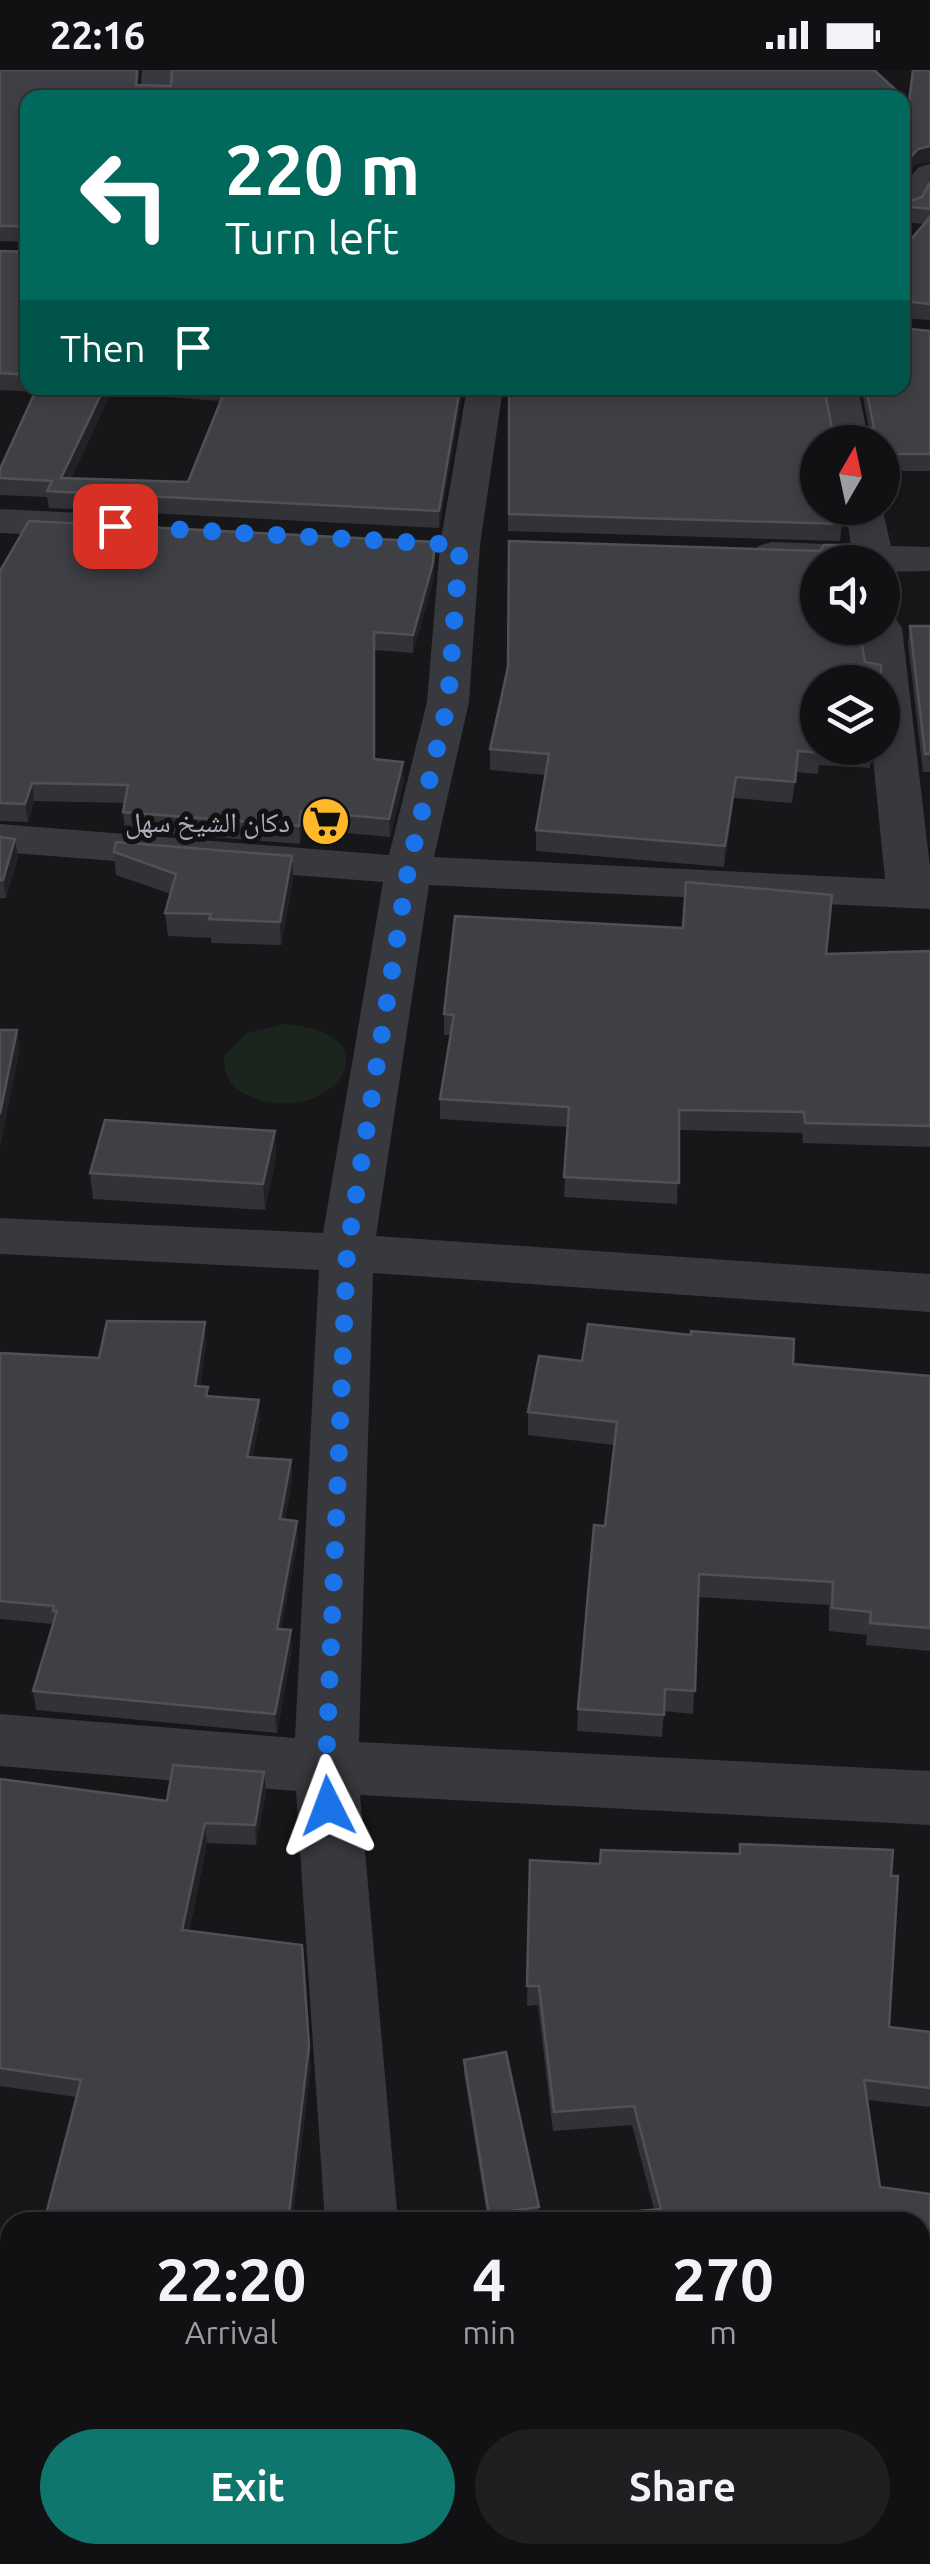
<!DOCTYPE html>
<meta charset="utf-8">
<style>
:root{--surface:#111113;--page:#1e1f21;--text:#f1f3f6;--muted:#9c9da0;--line:#303133;--accent:#0f766e}
body{margin:0;font-family:Ubuntu,"Noto Naskh Arabic",sans-serif;background:var(--page);color:var(--text);height:100vh;display:flex;flex-direction:column;font-size:38px;white-space:nowrap}
*{box-sizing:border-box;margin:0}
p{font-size:32px;color:var(--muted)}
.icon{flex:none;width:55px;height:55px;fill:none;stroke:currentColor;stroke-width:2;stroke-linecap:round;stroke-linejoin:round}
.map{position:relative;flex:1;overflow:hidden}
.panel{position:absolute;left:0px;top:2142px;width:930px;height:352px;display:flex;flex-direction:column;background:var(--surface);border-radius:30px 30px 0 0;box-shadow:0 5px 15px #0003,0 0 0 2px var(--line)}
.panel>*{flex:none}
.top-card{position:absolute;left:20px;top:20px;width:890px;height:305px;border-radius:20px;box-shadow:0 5px 15px #0003,0 0 0 2px var(--line);background:#00695c;color:#fff;overflow:hidden}
.needle{width:65px;rotate:9deg}
.buttons{position:absolute;left:800px;top:355px;display:grid;gap:20px}
.buttons a{display:grid;place-items:center;width:100px;height:100px;border-radius:50%;background:var(--surface);box-shadow:0 5px 15px #0003,0 0 0 2px var(--line);font-size:50px}
.pin{position:absolute;display:grid;place-items:center;width:85px;height:85px;color:#fff;margin:-42px;border-radius:20px;box-shadow:0 5px 15px #0006}
.me{position:absolute;width:110px;margin:-55px;rotate:357deg;stroke-linejoin:round;filter:drop-shadow(0 0 8px #0008)}
.turn{display:flex;align-items:center;gap:35px;height:210px;padding:0 40px;font-size:45px}
.turn .icon{width:130px;height:130px;stroke-width:2.5}
.turn b{display:block;font-size:70px;line-height:85px}
.then{display:flex;align-items:center;height:95px;padding:0 40px;background:#0003;gap:20px;font-size:38px}
.eta{display:flex;justify-content:space-evenly;align-items:center;height:170px;text-align:center}
.eta b{font-size:60px;font-weight:600;line-height:70px}
.button{display:flex;gap:20px;margin-top:auto;padding:20px 40px}
.button a{flex:1;height:115px;border-radius:60px;background:var(--accent);color:#fff;font-size:40px;font-weight:600;line-height:115px;text-align:center}
.button a+a{background:var(--page);color:var(--text)}
.status{display:flex;justify-content:space-between;align-items:center;height:70px;padding:0 50px;background:var(--surface);direction:ltr}
.status svg{height:28px;fill:currentColor}
.map>svg:first-child{display:block}
.green{fill:#1c241e}
.lines{fill:none;stroke-linecap:round;stroke-linejoin:round}
.street{fill:#37393e;fill-rule:evenodd}
.wall{fill:#333337;fill-rule:evenodd}
.shaded-wall{fill:#222225}
.building{fill:#3f4045;stroke:#505157;stroke-width:2.5}
.route{stroke:#1a73e8;stroke-width:18;stroke-dasharray:0 32.4}
.labels{text-anchor:middle;dominant-baseline:central;stroke-width:10;stroke-linejoin:round;paint-order:stroke}
.poi-label{font-size:28px;fill:#a8adba;stroke:#121214;text-anchor:end}
</style>
<div class="status"><b>22:16</b><svg viewBox="0 0 49 12"><path d="M0 12V9h3v3zM5 12V6h3v6zM10 12V3h3v9zM15 12V0h3v12zM26 1h20v11H26zM47 4h2v5h-2z"/></svg></div>
<div class="map">
<svg width="930" height="2494" viewBox="0 0 930 2494">
<rect width="100%" height="100%" fill="#171719"/>
<!-- green -->
<path class="green" d="M 284,954 C 400,962 333,1059 252,1027 C 232,1020 223,1007 224,986 L 247,963 Z"/>
<g class="lines">
<!-- street -->
<g class="street">
<path d="M 142,0 L 172,0 L 170,28 L 140,28 Z"/>
<path d="M 930,94 C 930,118 929,140 902,147 L 902,116 L 919,97 Z"/>
<path d="M 467,318 L 503,318 L 480,475 L 469,632 L 434,787 L 885,809 L 872,678 L 882,678 L 882,612 L 866,612 L 860,558 L 882,558 L 882,546 L 896,549 L 902,558 L 930,797 L 930,839 L 429,815 L 376,1166 L 930,1204 L 930,1242 L 373,1203 L 359,1672 L 930,1701 L 930,1755 L 360,1725 L 398,2152 L 325,2152 L 296,1721 L 0,1696 L 0,1644 L 295,1668 L 319,1200 L 0,1184 L 0,1148 L 323,1163 L 383,812 L 0,782 L 0,754 L 389,785 L 427,632 L 440,475 Z"/>
<path d="M 822,318 L 858,318 L 869,372 L 833,372 Z"/>
<path d="M 882,437 L 891,476 L 930,477 L 930,501 L 882,502 L 882,492 L 772,496 L 758,492 L 752,484 L 758,476 L 772,472 L 851,475 L 845,438 Z"/>
<path d="M 0,439 L 102,444 L 116,448 L 122,456 L 116,464 L 102,468 L 0,463 Z"/>
<path d="M 930,2399 L 930,2477 L 920,2478 L 920,2400 Z"/>
<path d="M 348,2485 L 428,2485 L 429,2494 L 349,2494 Z"/>
<path d="M 436,2485 L 586,2485 L 582,2494 L 432,2494 Z"/>
</g>
</g>
<!-- wall -->
<g class="wall">
<path d="M 0,0 L 139,0 L 138,16 L 909,32 L 930,0 L 930,92 L 916,94 L 28,28 L 28,172 L 0,171 Z"/>
<path d="M 930,112 L 930,250 L 902,248 L 902,180 L 924,154 L 902,152 L 902,134 L 922,127 Z"/>
<path d="M 0,181 L 28,182 L 28,318 L 463,318 L 439,458 L 49,438 L 47,427 L 0,425 L 0,399 L 35,322 L 0,320 ZM 111,323 L 220,331 L 188,412 L 71,408 Z"/>
<path d="M 930,261 L 930,401 L 882,401 L 882,372 L 818,372 L 842,454 L 840,471 L 508,461 L 509,318 L 832,358 L 869,358 L 861,318 L 902,318 Z"/>
<path d="M 435,472 L 433,511 L 413,583 L 375,580 L 375,689 L 404,710 L 390,767 L 302,759 L 300,774 L 125,760 L 123,742 L 125,733 L 34,731 L 28,752 L 0,751 L 0,501 Z"/>
<path d="M 910,556 L 930,556 L 930,702 L 923,702 L 908,573 Z"/>
<path d="M 873,678 L 870,698 L 819,695 L 818,704 L 796,702 L 792,733 L 734,728 L 724,797 L 536,781 L 536,760 L 545,705 L 490,700 L 490,679 Z"/>
<path d="M 0,767 L 18,787 L 6,828 L 0,828 Z"/>
<path d="M 114,782 L 293,809 L 281,875 L 211,873 L 211,868 L 168,866 L 165,843 L 171,824 L 116,805 Z"/>
<path d="M 930,881 L 930,1077 L 803,1073 L 802,1063 L 679,1060 L 677,1134 L 564,1127 L 568,1057 L 440,1049 L 440,1029 L 451,965 L 444,965 L 444,944 L 826,884 Z"/>
<path d="M 275,1061 L 276,1087 L 265,1140 L 93,1129 L 90,1103 Z"/>
<path d="M 206,1271 L 200,1316 L 209,1326 L 260,1349 L 252,1387 L 291,1390 L 292,1409 L 285,1450 L 297,1451 L 298,1470 L 281,1559 L 292,1578 L 277,1663 L 36,1640 L 33,1621 L 53,1554 L 0,1549 L 0,1283 L 99,1288 Z"/>
<path d="M 582,1291 L 793,1294 L 930,1306 L 930,1581 L 866,1575 L 867,1565 L 829,1561 L 829,1535 L 698,1527 L 693,1644 L 664,1641 L 662,1667 L 577,1661 L 578,1639 L 605,1456 L 614,1375 L 528,1365 L 528,1342 Z"/>
<path d="M 264,1702 L 266,1722 L 256,1775 L 207,1773 L 189,1861 L 311,1995 L 292,2152 L 44,2152 L 76,2027 L 0,2016 L 0,1709 L 167,1731 Z"/>
<path d="M 740,1774 L 891,1806 L 889,1957 L 930,1962 L 930,2037 L 867,2030 L 880,2117 L 930,2124 L 930,2200 L 920,2198 L 920,2152 L 488,2152 L 464,2003 L 464,1990 L 539,2137 L 538,2150 L 654,2139 L 632,2055 L 553,2061 L 538,1935 L 527,1936 L 530,1790 L 600,1794 L 739,1784 Z"/>
<path d="M 10,2336 L 10,2397 L 7,2397 L 2,2380 Z"/>
</g>
<!-- shaded-wall -->
<g class="shaded-wall">
<path d="M 930,76 L 930,92 L 916,94 L 902,111 L 902,97 L 918,79 Z"/>
<path d="M 104,318 L 110,318 L 111,323 L 65,422 L 61,408 Z"/>
<path d="M 460,318 L 463,318 L 439,458 L 439,441 Z"/>
<path d="M 435,472 L 433,511 L 413,583 L 413,565 Z"/>
<path d="M 403,692 L 404,710 L 390,767 L 389,749 Z"/>
<path d="M 736,707 L 734,728 L 724,797 L 725,776 Z"/>
<path d="M 32,713 L 34,731 L 28,752 L 25,734 Z"/>
<path d="M 301,741 L 302,759 L 300,774 L 299,756 Z"/>
<path d="M 15,769 L 18,787 L 6,828 L 3,810 Z"/>
<path d="M 292,786 L 293,809 L 281,875 L 280,852 Z"/>
<path d="M 17,960 L 20,979 L 0,1078 L 0,1044 Z"/>
<path d="M 275,1061 L 276,1087 L 265,1140 L 263,1114 Z"/>
<path d="M 205,1252 L 206,1271 L 197,1335 L 195,1316 Z"/>
<path d="M 259,1330 L 260,1349 L 248,1406 L 247,1387 Z"/>
<path d="M 291,1390 L 292,1409 L 282,1468 L 280,1449 Z"/>
<path d="M 297,1451 L 298,1470 L 278,1577 L 277,1559 Z"/>
<path d="M 291,1560 L 292,1578 L 277,1663 L 275,1644 Z"/>
<path d="M 264,1702 L 266,1722 L 256,1775 L 255,1755 Z"/>
<path d="M 205,1753 L 207,1773 L 185,1879 L 182,1860 Z"/>
<path d="M 302,1875 L 311,1995 L 292,2152 L 288,2152 Z"/>
</g>
<!-- building -->
<g class="building">
<path d="M 0,0 L 137,0 L 136,15 L 171,16 L 172,0 L 874,0 L 909,32 L 913,0 L 930,0 L 930,76 L 918,79 L 902,97 L 902,28 L 28,28 L 28,156 L 0,156 Z"/>
<path d="M 930,112 L 930,139 L 902,136 L 902,134 L 922,127 Z"/>
<path d="M 930,147 L 930,234 L 902,231 L 902,180 Z"/>
<path d="M 0,181 L 28,182 L 28,305 L 0,303 Z"/>
<path d="M 902,258 L 930,261 L 930,384 L 882,384 L 882,372 L 818,372 L 818,438 L 840,438 L 842,454 L 509,444 L 509,318 L 824,318 L 832,358 L 874,358 L 866,318 L 902,318 Z"/>
<path d="M 37,318 L 104,318 L 61,408 L 188,412 L 226,318 L 460,318 L 439,441 L 47,421 L 52,411 L 0,408 L 0,399 Z"/>
<path d="M 29,451 L 435,472 L 433,493 L 413,565 L 374,562 L 374,689 L 403,692 L 389,749 L 301,741 L 299,756 L 123,742 L 128,715 L 32,713 L 25,734 L 0,733 L 0,501 Z"/>
<path d="M 509,471 L 820,481 L 824,475 L 846,475 L 849,492 L 818,492 L 818,558 L 859,558 L 865,592 L 881,595 L 881,612 L 818,612 L 818,678 L 821,678 L 820,683 L 798,681 L 795,712 L 736,707 L 725,776 L 536,760 L 549,684 L 490,679 L 508,597 Z"/>
<path d="M 910,556 L 930,556 L 930,684 L 925,684 Z"/>
<path d="M 0,767 L 15,769 L 3,810 L 0,810 Z"/>
<path d="M 116,772 L 292,786 L 280,852 L 209,849 L 211,844 L 165,843 L 176,804 L 114,782 Z"/>
<path d="M 686,812 L 832,825 L 826,884 L 930,881 L 930,1056 L 805,1053 L 804,1042 L 679,1040 L 679,1113 L 564,1107 L 569,1037 L 440,1029 L 454,945 L 444,944 L 455,846 L 683,858 Z"/>
<path d="M 0,960 L 17,960 L 0,1044 Z"/>
<path d="M 105,1050 L 275,1061 L 263,1114 L 90,1103 Z"/>
<path d="M 107,1251 L 205,1252 L 195,1316 L 208,1317 L 206,1326 L 259,1330 L 247,1387 L 291,1390 L 280,1449 L 297,1451 L 277,1559 L 291,1560 L 275,1644 L 33,1621 L 57,1541 L 53,1541 L 54,1536 L 0,1531 L 0,1283 L 99,1288 Z"/>
<path d="M 588,1254 L 691,1265 L 691,1261 L 794,1269 L 793,1294 L 930,1306 L 930,1558 L 870,1553 L 871,1542 L 832,1538 L 833,1512 L 699,1504 L 695,1621 L 665,1619 L 664,1645 L 578,1639 L 594,1455 L 605,1456 L 617,1352 L 528,1342 L 539,1286 L 582,1291 Z"/>
<path d="M 173,1695 L 264,1702 L 255,1755 L 205,1753 L 182,1860 L 302,1875 L 309,1976 L 288,2152 L 171,2152 L 106,2144 L 104,2152 L 44,2152 L 81,2010 L 0,1998 L 0,1709 L 167,1731 Z"/>
<path d="M 740,1774 L 893,1780 L 891,1806 L 898,1806 L 889,1957 L 930,1962 L 930,2018 L 864,2010 L 880,2117 L 930,2124 L 930,2181 L 920,2179 L 920,2152 L 519,2152 L 661,2139 L 634,2036 L 554,2042 L 539,1916 L 527,1916 L 530,1790 L 600,1794 L 601,1780 L 740,1784 Z"/>
<path d="M 506,1982 L 539,2137 L 489,2144 L 464,1990 Z"/>
<path d="M 10,2336 L 10,2381 L 2,2380 Z"/>
</g>
<g class="lines">
<!-- route -->
<path class="route" d="M 115,456 L 460,475 L 448,632 L 408,800 L 347,1182 L 326,1696 L 328,1736"/>
</g>
<!-- icons -->
<defs>
<symbol id="supermarket-disc" viewBox="-11 -11 22 22"><circle r="9.5" fill="#feb829" stroke="#121214"/><path d="M-6-5.5h2.5l.6 2H6L4.5 2H-2.5L-4.4-4H-6ZM-1.5 3.2a1.3 1.3 0 1 0 .1 0ZM3 3.2a1.3 1.3 0 1 0 .1 0Z" fill="#111"/></symbol>
</defs>
<g fill-rule="evenodd">
<use href="#supermarket-disc" x="298" y="724" width="55" height="55"/>
</g>
<g class="labels">
<!-- poi labels -->
<g class="poi-label">
<text x="290" y="751">دكان الشيخ سهل</text>
</g>
</g>
</svg>
<div class="buttons">
<a><svg class="needle" viewBox="-14 -14 28 28"><path d="M0-13l5 13h-10z" fill="#e53935"/><path d="M0 13l5-13h-10z" fill="#9c9da0"/></svg></a>
<a><svg class="icon" aria-label="sound" viewBox="0 0 24 24"><path d="M4 9h4l5-4v14l-5-4H4zM17 9q2 3 0 6"/></svg></a>
<a><svg class="icon" aria-label="layers" viewBox="0 0 24 24"><path d="M12 4l9 5-9 5-9-5zM3 14l9 5 9-5"/></svg></a>
</div>
<div class="pin" style="left:115px;top:456px;background:#d93025"><svg class="icon" aria-label="arrive" viewBox="0 0 24 24"><path d="M6 21V4h12l-3 4 3 4H6"/></svg></div>
<svg class="me" style="left:328px;top:1736px" viewBox="-20 -20 40 40"><path d="M0-17L14 15 0 8-14 15z" fill="#1a73e8" stroke="#fff" stroke-width="4"/></svg>
<div class="top-card">
<div class="turn"><svg class="icon" aria-label="left" viewBox="0 0 24 24"><path d="M17 20v-9H6M10 6l-5 5 5 5"/></svg><div><b>220 m</b>Turn left</div></div>
<div class="then">Then<svg class="icon" aria-label="arrive" viewBox="0 0 24 24"><path d="M6 21V4h12l-3 4 3 4H6"/></svg></div>
</div>
<section class="panel">
<div class="eta">
<div><b>22:20</b><p>Arrival</p></div>
<div><b>4</b><p>min</p></div>
<div><b>270</b><p>m</p></div>
</div>
<div class="button"><a>Exit</a><a>Share</a></div>
</section>
</div>
